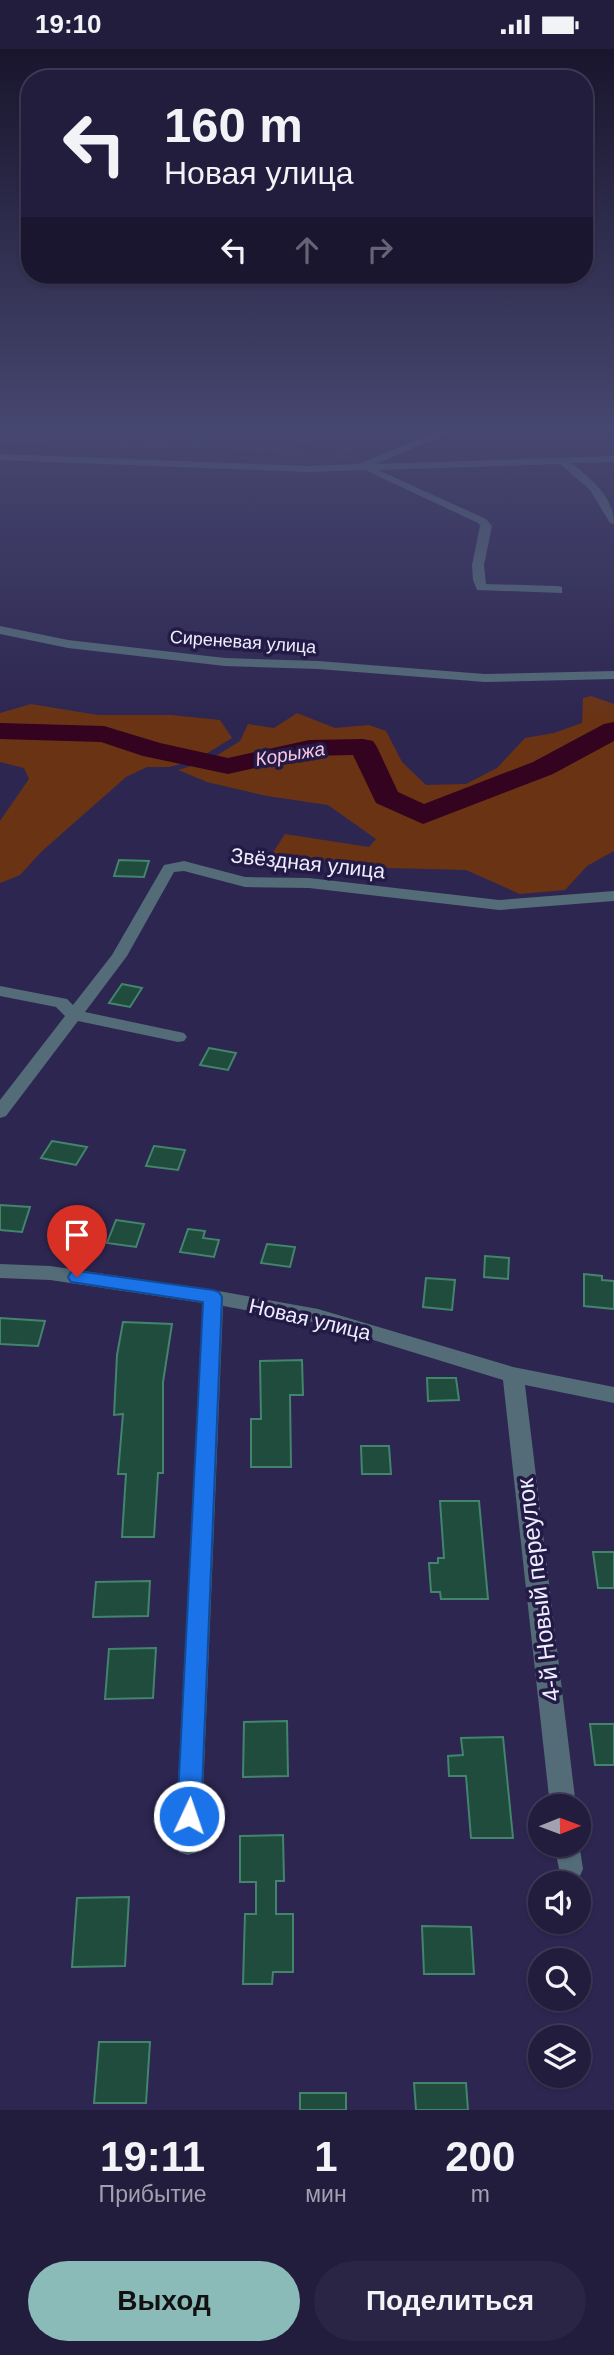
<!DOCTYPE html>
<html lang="ru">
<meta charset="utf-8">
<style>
:root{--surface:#221c3d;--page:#2a2544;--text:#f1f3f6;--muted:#a2a1b0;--line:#3f3a57;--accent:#8bbbb9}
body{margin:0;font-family:Arial,sans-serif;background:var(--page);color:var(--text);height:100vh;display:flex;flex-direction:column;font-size:26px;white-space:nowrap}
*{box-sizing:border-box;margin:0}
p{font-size:23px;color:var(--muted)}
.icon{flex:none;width:38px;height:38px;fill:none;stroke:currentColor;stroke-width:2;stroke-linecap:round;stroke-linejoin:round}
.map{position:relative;height:2061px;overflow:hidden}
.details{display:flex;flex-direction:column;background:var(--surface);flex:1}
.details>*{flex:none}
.banner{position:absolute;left:21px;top:21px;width:572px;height:214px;border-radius:28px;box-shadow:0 2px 5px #0004,0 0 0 2px var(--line);background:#221c3d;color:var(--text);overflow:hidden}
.needle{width:46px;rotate:89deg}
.buttons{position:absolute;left:528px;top:1745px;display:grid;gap:14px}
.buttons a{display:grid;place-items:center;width:63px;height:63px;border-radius:50%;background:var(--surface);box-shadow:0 2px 5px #0004,0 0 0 2px var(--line);font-size:35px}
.pin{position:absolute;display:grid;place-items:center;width:60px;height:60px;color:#fff;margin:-72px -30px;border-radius:50% 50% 50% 0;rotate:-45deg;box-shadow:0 0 7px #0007}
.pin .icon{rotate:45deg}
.me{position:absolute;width:77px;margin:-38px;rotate:3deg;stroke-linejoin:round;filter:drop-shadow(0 0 5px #0008)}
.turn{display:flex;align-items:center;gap:24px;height:147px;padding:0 28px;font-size:32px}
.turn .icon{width:91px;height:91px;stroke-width:2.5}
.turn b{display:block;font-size:49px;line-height:60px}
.lanes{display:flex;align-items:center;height:66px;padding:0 28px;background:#0003;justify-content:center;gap:35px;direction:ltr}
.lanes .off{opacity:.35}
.eta{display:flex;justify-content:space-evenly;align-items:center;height:119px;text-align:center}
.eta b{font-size:42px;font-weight:800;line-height:49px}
.primary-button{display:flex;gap:14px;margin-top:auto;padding:14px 28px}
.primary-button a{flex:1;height:80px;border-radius:42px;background:var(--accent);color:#111;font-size:28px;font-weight:800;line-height:80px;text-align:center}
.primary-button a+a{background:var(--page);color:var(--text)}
.status{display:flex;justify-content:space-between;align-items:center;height:49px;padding:0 35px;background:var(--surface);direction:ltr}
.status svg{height:19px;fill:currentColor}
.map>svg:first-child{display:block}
.green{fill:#6a3414}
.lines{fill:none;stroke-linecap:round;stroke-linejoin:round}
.river{fill:#330320;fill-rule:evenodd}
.building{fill:#1f4c3d;stroke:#43846d;stroke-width:2}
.path{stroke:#7b7697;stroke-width:2.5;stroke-dasharray:1 3.5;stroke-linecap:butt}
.minor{fill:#546c78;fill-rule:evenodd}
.route{fill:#1a73e8;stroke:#114b97;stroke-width:2}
.labels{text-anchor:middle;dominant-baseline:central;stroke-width:7;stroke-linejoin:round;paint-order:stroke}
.far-street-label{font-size:18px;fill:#eeedfe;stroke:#231b45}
.far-water-label{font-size:19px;font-style:italic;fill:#fbc6df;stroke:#231b45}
.street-label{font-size:21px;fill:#eeedfe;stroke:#231b45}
.near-street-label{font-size:24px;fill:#eeedfe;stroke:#231b45}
</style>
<div class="status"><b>19:10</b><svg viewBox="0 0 49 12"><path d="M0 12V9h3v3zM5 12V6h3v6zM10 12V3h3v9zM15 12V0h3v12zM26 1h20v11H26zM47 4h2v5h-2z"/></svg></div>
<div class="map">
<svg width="614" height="2061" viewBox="0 0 614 2061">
<rect width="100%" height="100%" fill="#2d2651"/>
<!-- green -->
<g class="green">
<path d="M 591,647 L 614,655 L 614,802 L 587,817 L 565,841 L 520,845 L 466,821 L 387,819 L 305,812 L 272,805 L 285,785 L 369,798 L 376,790 L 328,756 L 267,747 L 207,733 L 178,721 L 208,712 L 240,692 L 248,675 L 274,679 L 297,664 L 335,679 L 369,676 L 386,682 L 402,713 L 426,736 L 466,735 L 497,719 L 525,689 L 554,684 L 582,674 L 583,649 Z"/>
<path d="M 31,655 L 98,666 L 171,666 L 220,671 L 232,689 L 196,711 L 169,718 L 147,718 L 126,728 L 41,803 L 20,826 L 0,834 L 0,772 L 29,730 L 24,719 L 0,713 L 0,664 Z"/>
</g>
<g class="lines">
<!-- river -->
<path class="river" d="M 614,673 L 614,692 L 553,725 L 423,775 L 376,754 L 353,706 L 309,707 L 228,725 L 143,707 L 101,693 L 0,690 L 0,674 L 104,677 L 160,694 L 228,709 L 309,691 L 363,690 L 373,692 L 377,698 L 398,743 L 424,755 L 533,713 L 604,675 Z"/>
</g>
<!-- building -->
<g class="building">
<path d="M 119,811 L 149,812 L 144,828 L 114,827 Z"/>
<path d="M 122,935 L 142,939 L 130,958 L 109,954 Z"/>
<path d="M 209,999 L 236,1004 L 228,1021 L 200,1016 Z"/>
<path d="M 52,1092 L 87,1098 L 76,1116 L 41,1109 Z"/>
<path d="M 154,1097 L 185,1101 L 178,1121 L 146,1117 Z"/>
<path d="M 0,1156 L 30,1158 L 22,1183 L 0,1181 Z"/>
<path d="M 116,1171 L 144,1175 L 136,1198 L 107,1194 Z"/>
<path d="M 188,1180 L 205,1182 L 203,1189 L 219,1191 L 214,1208 L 180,1203 Z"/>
<path d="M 267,1195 L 295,1198 L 290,1218 L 261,1214 Z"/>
<path d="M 485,1207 L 509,1209 L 508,1230 L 484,1228 Z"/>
<path d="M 584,1225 L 602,1227 L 602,1231 L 614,1232 L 614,1260 L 584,1257 Z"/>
<path d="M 426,1229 L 455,1231 L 452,1261 L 423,1258 Z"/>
<path d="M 0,1269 L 45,1272 L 38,1297 L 0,1295 Z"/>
<path d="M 123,1273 L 172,1275 L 163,1333 L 163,1424 L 158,1424 L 154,1488 L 122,1488 L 126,1425 L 118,1425 L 123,1365 L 114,1366 L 117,1306 Z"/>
<path d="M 302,1311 L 303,1346 L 290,1346 L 291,1418 L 251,1418 L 251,1370 L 261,1370 L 260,1312 Z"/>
<path d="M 427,1329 L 456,1329 L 459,1351 L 428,1352 Z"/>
<path d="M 361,1397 L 389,1397 L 391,1425 L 362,1425 Z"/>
<path d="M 440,1452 L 479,1452 L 488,1550 L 441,1550 L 440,1543 L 431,1543 L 429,1514 L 438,1514 L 438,1509 L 444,1509 Z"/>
<path d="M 593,1503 L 614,1503 L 614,1539 L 598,1539 Z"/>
<path d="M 150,1532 L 148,1567 L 93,1568 L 96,1533 Z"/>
<path d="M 156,1599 L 153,1649 L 105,1650 L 109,1600 Z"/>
<path d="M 287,1672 L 288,1727 L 243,1728 L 244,1673 Z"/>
<path d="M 590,1675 L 614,1675 L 614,1716 L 595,1716 Z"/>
<path d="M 503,1688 L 513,1789 L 471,1789 L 466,1727 L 449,1727 L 448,1707 L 463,1706 L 461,1689 Z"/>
<path d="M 283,1786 L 284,1832 L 276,1832 L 276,1865 L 293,1865 L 293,1923 L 273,1923 L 272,1935 L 243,1935 L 245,1865 L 256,1865 L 256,1833 L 240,1833 L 240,1787 Z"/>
<path d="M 129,1848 L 125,1917 L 72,1918 L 77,1849 Z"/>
<path d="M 422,1877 L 471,1878 L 474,1925 L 424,1925 Z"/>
<path d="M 99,1993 L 150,1993 L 146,2054 L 94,2054 Z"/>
<path d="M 414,2034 L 466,2034 L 468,2061 L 416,2061 Z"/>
<rect x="300" y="2044" width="46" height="17"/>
</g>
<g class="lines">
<!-- path -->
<g class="path">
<path d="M 0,393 L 261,399 L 308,392 L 346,381"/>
<path d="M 270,399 L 297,405"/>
<path d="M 344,409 L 343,403 L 355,387 L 346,381"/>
</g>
<!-- minor -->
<g class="minor">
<path d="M 441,381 L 455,381 L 376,415 L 614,407 L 614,413 L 572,414 C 592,431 614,448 614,475 L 610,474 L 590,441 L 560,415 L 378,421 L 486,470 L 492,477 L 484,516 L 486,535 L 558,537 L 562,538 L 562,544 L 477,541 L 473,531 L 472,516 L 480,477 L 478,474 L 365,421 L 308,423 L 0,411 L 0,405 L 308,417 L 359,415 Z"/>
<path d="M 0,577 L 68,591 L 225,609 L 318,612 L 485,625 L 614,622 L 614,630 L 485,633 L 318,620 L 225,617 L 68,599 L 0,585 Z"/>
<path d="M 184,812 L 245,828 L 309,829 L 499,851 L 614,842 L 614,852 L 499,861 L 309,839 L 245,838 L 184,822 L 174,823 L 127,907 L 85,963 L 184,984 L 187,988 L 184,992 L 178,993 L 78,972 L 6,1067 L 0,1069 L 0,1051 L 65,967 L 56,958 L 0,947 L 0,937 L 67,950 L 73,956 L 112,906 L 164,816 Z"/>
<path d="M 0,1215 L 50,1217 L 213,1241 L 318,1260 L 513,1318 L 614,1338 L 614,1354 L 525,1336 L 576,1757 L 550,1757 L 503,1331 L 318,1274 L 223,1257 L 201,1794 L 197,1803 L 188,1806 L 179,1803 L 175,1794 L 203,1254 L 50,1231 L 0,1229 Z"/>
<path d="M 579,1794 L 583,1820 L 579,1829 L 570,1833 L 561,1829 L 554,1796 Z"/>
</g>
</g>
<!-- sky -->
<linearGradient id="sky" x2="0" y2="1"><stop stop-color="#19152d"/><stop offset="0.57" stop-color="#464770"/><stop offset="1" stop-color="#464770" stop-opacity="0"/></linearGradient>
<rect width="614" height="670" fill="url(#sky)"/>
<!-- route -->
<path class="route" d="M 77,1222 L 213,1241 L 219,1243 L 222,1248 L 201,1767 L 197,1775 L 189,1778 L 180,1775 L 177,1767 L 203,1253 L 71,1233 L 68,1228 L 71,1223 Z"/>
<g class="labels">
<!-- far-street labels -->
<g class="far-street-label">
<text transform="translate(243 593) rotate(4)">Сиреневая улица</text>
</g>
<!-- far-water labels -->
<g class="far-water-label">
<text transform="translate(290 705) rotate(-9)">Корыжа</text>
</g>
<!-- street labels -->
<g class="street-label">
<text transform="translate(308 814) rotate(6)">Звёздная улица</text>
<text transform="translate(310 1270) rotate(13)">Новая улица</text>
</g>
<!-- near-street labels -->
<g class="near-street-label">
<text transform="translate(538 1541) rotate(-97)">4-й Новый переулок</text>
</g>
</g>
</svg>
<div class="buttons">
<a><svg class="needle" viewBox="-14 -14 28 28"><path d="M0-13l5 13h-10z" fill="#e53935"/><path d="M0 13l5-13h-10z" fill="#a2a1b0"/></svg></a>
<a><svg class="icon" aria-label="sound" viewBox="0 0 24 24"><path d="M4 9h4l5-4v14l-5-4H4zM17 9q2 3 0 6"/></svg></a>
<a><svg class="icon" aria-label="search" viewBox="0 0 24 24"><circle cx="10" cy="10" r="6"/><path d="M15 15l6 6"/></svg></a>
<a><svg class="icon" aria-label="layers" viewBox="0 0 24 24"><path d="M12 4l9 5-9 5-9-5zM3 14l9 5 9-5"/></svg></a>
</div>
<div class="pin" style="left:77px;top:1228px;background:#d93025"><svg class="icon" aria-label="arrive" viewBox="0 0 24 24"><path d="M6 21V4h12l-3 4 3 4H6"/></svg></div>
<svg class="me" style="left:189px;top:1767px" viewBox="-20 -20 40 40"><circle r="17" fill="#1a73e8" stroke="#fff" stroke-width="3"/><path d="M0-11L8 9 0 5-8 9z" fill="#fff"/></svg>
<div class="banner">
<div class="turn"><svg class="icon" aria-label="left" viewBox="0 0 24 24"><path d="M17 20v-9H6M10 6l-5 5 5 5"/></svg><div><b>160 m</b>Новая улица</div></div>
<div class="lanes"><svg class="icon" aria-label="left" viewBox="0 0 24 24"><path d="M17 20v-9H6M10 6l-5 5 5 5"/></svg><svg class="icon off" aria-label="ahead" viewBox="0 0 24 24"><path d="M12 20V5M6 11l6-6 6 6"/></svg><svg class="icon off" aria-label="right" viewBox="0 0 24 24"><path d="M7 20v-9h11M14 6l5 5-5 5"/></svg></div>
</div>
</div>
<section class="details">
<div class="eta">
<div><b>19:11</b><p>Прибытие</p></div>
<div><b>1</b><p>мин</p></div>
<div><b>200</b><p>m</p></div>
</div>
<div class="primary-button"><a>Выход</a><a>Поделиться</a></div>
</section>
